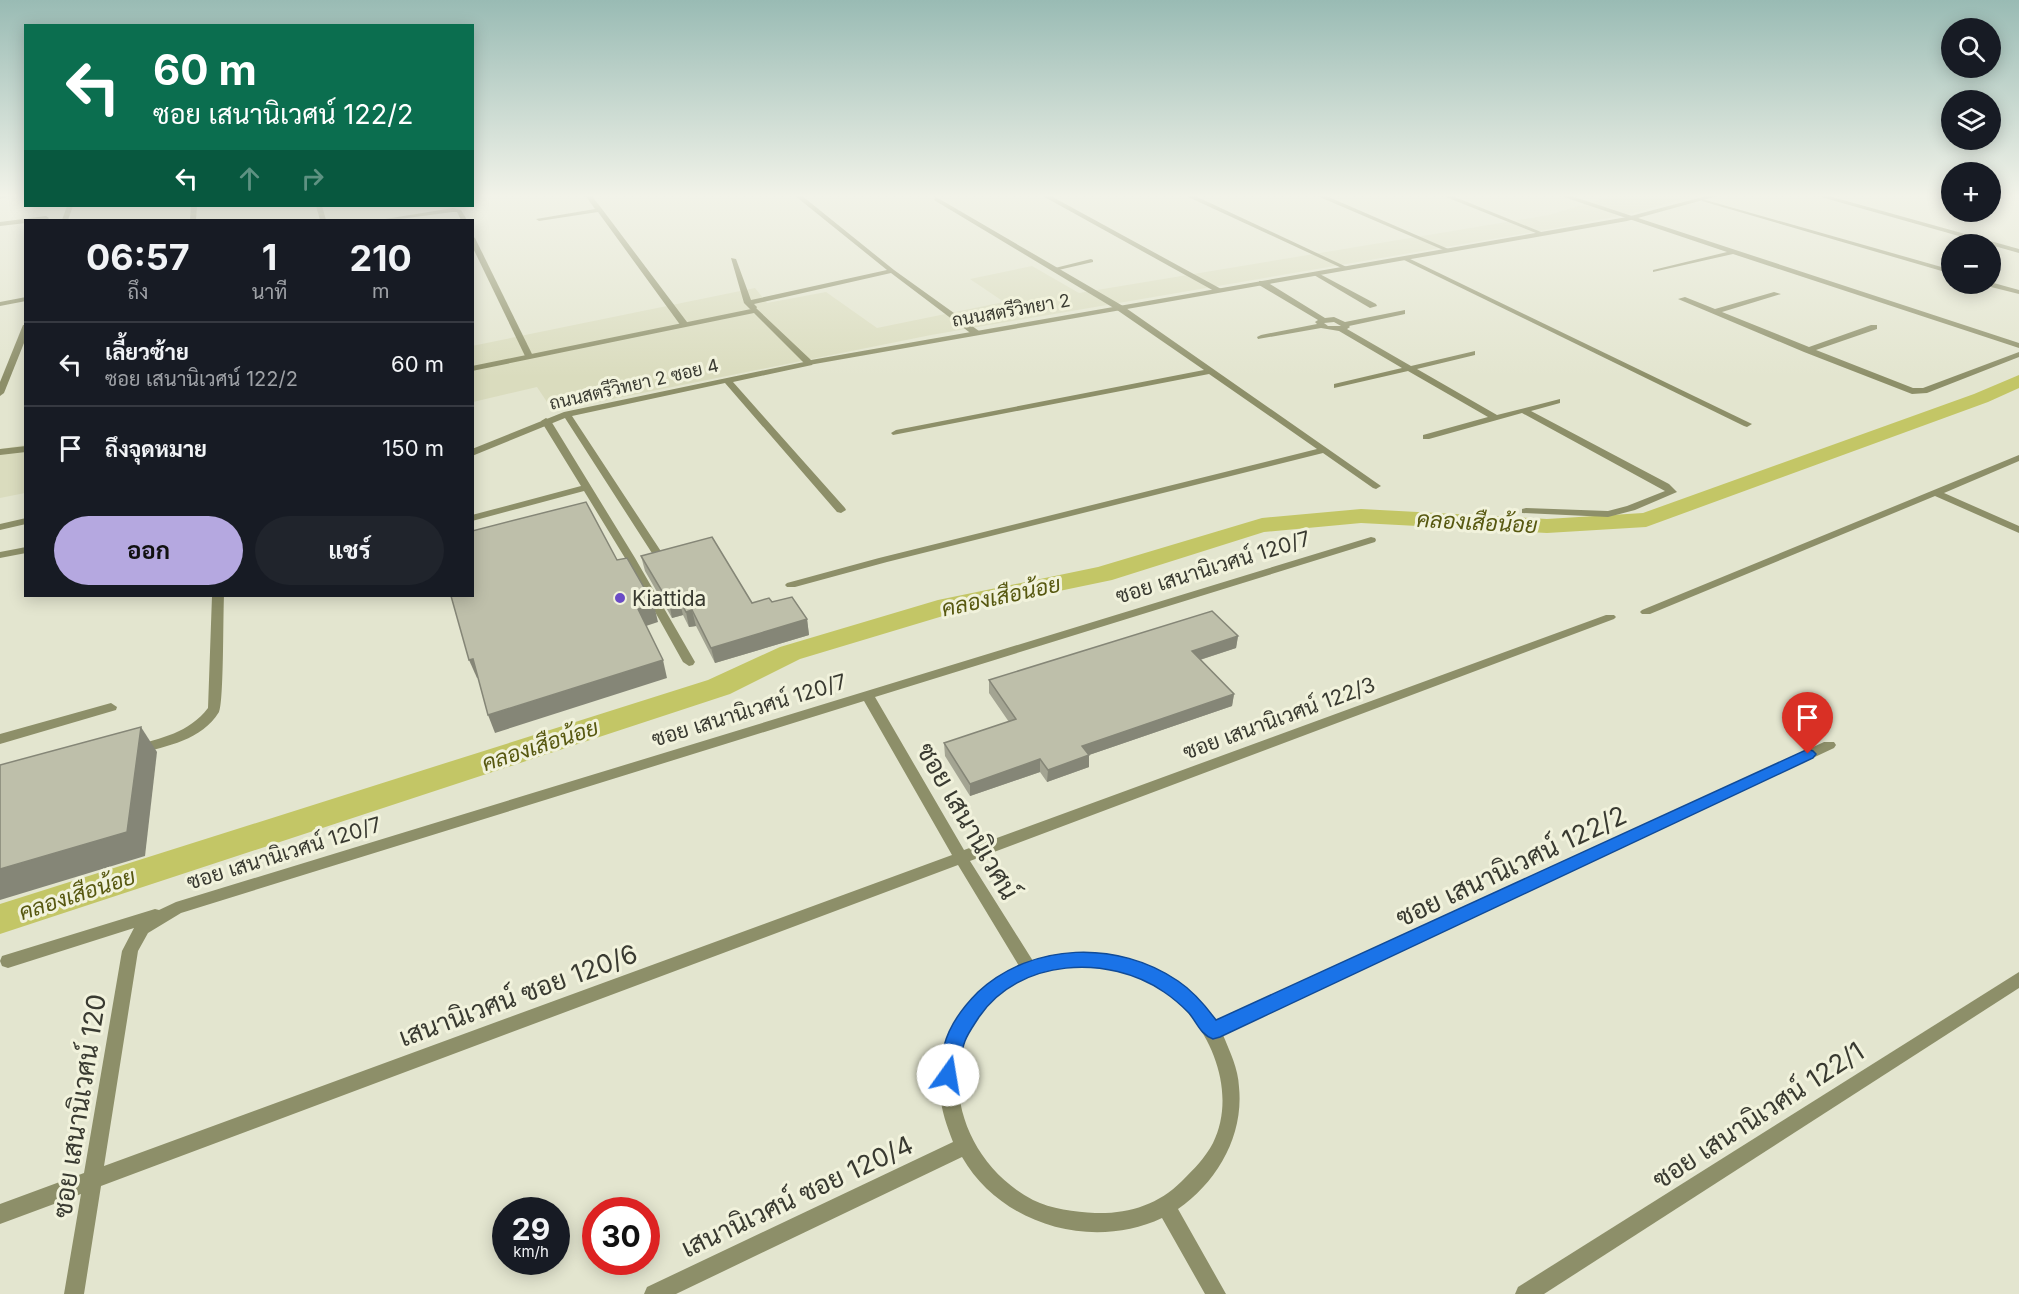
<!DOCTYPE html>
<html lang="th">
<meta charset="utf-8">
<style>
:root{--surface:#171b24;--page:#20242c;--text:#f1f3f6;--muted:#9ea1a6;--line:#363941;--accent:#b5a8e0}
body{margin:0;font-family:Inter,Sarabun,sans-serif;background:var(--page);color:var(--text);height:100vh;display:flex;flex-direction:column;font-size:22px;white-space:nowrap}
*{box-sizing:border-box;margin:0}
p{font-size:20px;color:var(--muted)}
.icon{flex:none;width:33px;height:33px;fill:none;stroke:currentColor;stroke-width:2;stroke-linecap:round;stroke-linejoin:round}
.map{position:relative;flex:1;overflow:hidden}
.side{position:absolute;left:24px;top:219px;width:450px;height:378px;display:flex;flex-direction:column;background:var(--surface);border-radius:0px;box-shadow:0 3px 15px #0003}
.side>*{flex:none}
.hud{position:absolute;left:24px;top:24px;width:450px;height:183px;border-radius:0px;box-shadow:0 3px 15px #0003;background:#0b6e4f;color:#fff;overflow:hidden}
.fabs{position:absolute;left:1941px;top:18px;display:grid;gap:12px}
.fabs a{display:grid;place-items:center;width:60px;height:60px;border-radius:50%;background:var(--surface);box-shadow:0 3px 15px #0003;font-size:30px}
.speed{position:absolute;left:492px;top:1197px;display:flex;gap:12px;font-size:30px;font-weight:700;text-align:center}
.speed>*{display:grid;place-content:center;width:78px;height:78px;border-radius:50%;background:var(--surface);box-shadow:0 3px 15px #0003;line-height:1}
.speed small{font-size:15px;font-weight:400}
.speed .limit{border:9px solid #d22;background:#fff;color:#111}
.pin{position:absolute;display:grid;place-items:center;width:51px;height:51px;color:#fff;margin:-62px -26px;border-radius:50% 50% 50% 0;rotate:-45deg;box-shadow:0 0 6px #0007}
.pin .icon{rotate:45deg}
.me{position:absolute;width:66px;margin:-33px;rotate:13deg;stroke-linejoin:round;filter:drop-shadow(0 0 4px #0008)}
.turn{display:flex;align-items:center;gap:21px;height:126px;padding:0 30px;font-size:27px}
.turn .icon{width:78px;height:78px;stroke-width:2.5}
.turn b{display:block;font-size:42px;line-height:51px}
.lanes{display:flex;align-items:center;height:57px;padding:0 30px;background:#0003;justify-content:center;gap:30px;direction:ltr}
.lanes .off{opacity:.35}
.eta{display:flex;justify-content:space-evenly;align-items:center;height:102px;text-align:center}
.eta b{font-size:36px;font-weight:700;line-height:42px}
.button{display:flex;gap:12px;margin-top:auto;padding:12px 30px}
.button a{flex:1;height:69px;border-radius:36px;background:var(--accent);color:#111;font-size:24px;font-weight:700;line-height:69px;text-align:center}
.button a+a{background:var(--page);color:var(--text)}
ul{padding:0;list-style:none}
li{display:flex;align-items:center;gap:18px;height:84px;padding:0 30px;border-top:2px solid var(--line)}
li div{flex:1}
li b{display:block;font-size:22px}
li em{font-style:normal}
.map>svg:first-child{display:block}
.built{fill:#dadcbe}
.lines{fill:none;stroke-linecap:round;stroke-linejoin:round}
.canal{fill:#c3c666;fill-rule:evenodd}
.service{fill:#8d8f69;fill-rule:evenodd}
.minor{fill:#8d8f69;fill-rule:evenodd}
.tertiary{fill:#8d8f69;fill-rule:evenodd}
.wall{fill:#a3a492}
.shaded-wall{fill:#858677}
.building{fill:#bebfaa;stroke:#858677;stroke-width:1.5}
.route{fill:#1a73e8;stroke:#114b97;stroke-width:1.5}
.poi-dot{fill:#6b4cc6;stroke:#f1f2dc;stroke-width:2}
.labels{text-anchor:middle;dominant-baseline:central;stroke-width:6;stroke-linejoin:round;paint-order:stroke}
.far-street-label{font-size:18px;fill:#393a31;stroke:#f1f2dc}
.street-label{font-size:21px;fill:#393a31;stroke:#f1f2dc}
.poi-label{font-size:21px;fill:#393a31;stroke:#f1f2dc;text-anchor:start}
.water-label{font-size:22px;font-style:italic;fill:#575810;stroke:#f1f2dc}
.near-street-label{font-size:26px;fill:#393a31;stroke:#f1f2dc}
</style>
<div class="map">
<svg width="2019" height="1294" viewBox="0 0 2019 1294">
<rect width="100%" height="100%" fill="#e3e5cf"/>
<!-- built -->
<g class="built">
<path d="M 1614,195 L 1696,195 L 1634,213 L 1545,230 L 931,335 L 553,411 L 537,387 L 473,402 L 472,346 L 755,288 L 767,303 L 826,292 L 877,328 L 1004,302 L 970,279 L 1032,266 L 1079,293 L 1549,215 Z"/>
<path d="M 25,445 L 25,493 L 0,498 L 0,449 Z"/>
</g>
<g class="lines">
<!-- canal -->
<path class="canal" d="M 2019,375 L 2019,388 L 1988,402 L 1646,527 L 1547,533 L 1361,523 L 1264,532 L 1112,580 L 953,613 L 800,659 L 730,694 L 0,934 L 0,904 L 708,680 L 780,647 L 938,600 L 1098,567 L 1262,518 L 1361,509 L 1547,519 L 1643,513 L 1974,394 Z"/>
<!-- service -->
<g class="service">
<path d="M 1091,259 L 1093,260 L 1093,262 L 1054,271 L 1051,269 Z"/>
<path d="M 1316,272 L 1376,304 L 1377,306 L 1370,308 L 1314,275 L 1314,273 Z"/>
<path d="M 1259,281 L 1265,281 L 1325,318 L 1334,317 L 1345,322 L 1405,310 L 1405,314 L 1349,326 L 1350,327 L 1347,329 L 1411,366 L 1475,351 L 1475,355 L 1417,369 L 1497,415 L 1560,399 L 1560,403 L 1531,411 L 1669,484 L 1677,492 L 1635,510 L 1608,517 L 1522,513 L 1522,509 L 1526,508 L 1608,511 L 1627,506 L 1665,491 L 1522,413 L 1429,439 L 1423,439 L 1423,435 L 1488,417 L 1408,371 L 1334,388 L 1334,384 L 1402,368 L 1339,331 L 1321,328 L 1258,339 L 1257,337 L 1261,335 L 1317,324 L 1315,322 L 1318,320 L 1259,285 ZM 1334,322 L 1341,326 L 1328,326 L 1324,323 Z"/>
<path d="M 546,418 L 551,421 L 635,558 L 695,662 L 693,665 L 689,666 L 683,662 L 625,558 L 584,491 L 472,521 L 472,515 L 581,486 L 541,421 Z"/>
<path d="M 26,518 L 26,524 L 0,530 L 0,524 Z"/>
<path d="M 212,596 L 224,596 C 223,613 224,703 219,712 C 202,740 167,746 138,754 L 133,752 L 131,749 L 133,746 C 161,738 189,733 208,708 Z"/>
<path d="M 111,703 L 117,707 L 116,710 L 0,744 L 0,734 Z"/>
</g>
<!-- minor -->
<g class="minor">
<path d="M 0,195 L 14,195 L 0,199 Z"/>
<path d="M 585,195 L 591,195 L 602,209 L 687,322 L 687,326 L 681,326 L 598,212 L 539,221 L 536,219 L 595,209 Z"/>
<path d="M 794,195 L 801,195 L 894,270 L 979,331 L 979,335 L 973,335 L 891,273 L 754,304 L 757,307 L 756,309 L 750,309 L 744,303 L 731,258 L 736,259 L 751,300 L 887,270 Z"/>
<path d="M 1041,195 L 1049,195 L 1223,290 L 1216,292 Z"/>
<path d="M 1184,195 L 1193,195 L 1351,269 L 1346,270 Z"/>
<path d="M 1315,195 L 1324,195 L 1453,251 L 1448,252 Z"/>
<path d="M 1441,195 L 1450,195 L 1546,234 L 1541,235 Z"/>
<path d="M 1558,195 L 1568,195 L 2019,343 L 2019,348 L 1733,254 L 1653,272 L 1653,270 L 1727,252 Z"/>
<path d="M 1814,195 L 1825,195 L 2019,249 L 2019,253 Z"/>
<path d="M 1936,195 L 1952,196 L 1952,200 L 1937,196 Z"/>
<path d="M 1990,195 L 1998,195 L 1990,198 Z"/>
<path d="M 936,197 L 1123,306 L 1381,486 L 1376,489 L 1373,488 L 1323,453 L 887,562 L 795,587 L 787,587 L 785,585 L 787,583 L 879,558 L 1317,449 L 1209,374 L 893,435 L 891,433 L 896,430 L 1204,370 L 1117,310 L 934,200 Z"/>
<path d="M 1702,199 L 1952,270 L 1952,274 L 1702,201 Z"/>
<path d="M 67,206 L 73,206 L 68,220 L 62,220 Z"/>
<path d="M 191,206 L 197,206 L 196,220 L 190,220 Z"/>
<path d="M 316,206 L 322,206 L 326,220 L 320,220 Z"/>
<path d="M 453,208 L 461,210 L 467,220 L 461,220 L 457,212 L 453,212 L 392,220 L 379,220 Z"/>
<path d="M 46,216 L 49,218 L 48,219 L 26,220 L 26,223 L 0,226 L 0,222 Z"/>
<path d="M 472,236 L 475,238 L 533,356 L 532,358 L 525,356 L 472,246 Z"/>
<path d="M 1402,257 L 1406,257 L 1752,424 L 1747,427 L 1744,426 L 1402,259 Z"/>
<path d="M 1990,282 L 2019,290 L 2019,294 L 1987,286 L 1987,284 Z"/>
<path d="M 1774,292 L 1781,294 L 1722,312 L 1809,347 L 1871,325 L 1877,325 L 1877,329 L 1816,350 L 1913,388 L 1923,388 L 2019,352 L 2019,357 L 1927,393 L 1912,394 L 1804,352 L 1678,299 L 1685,297 L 1715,309 Z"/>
<path d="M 26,297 L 26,301 L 0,306 L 0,302 Z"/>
<path d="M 23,325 L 26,325 L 26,338 L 4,393 L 0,396 L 0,382 Z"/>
<path d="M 809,361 L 813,363 L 812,365 L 733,382 L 845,508 L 846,510 L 841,513 L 837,512 L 725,383 L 572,416 L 668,562 L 667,564 L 659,564 L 565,418 L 472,456 L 472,449 L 564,412 Z"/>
<path d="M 2019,455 L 2019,461 L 1944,493 L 2019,526 L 2019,533 L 1935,496 L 1650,614 L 1642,614 L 1640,612 L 1642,610 Z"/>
<path d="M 1371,537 L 1375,538 L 1376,540 L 1375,542 L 875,697 L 964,850 L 1606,615 L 1614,615 L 1616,617 L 1614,619 L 970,861 L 1033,961 C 1103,939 1172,963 1215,1022 L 1824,742 L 1834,742 L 1836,745 L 1834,748 L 1223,1035 C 1230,1052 1238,1068 1239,1087 C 1244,1136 1217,1182 1178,1209 L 1226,1294 L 1205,1294 L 1162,1218 C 1092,1251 1001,1225 962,1157 L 676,1294 L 644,1294 L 647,1287 L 953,1142 C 947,1126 941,1110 940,1093 C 937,1039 970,988 1019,966 L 958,865 L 101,1186 L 84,1294 L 64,1294 L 81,1194 L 0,1224 L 0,1204 L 84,1173 L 122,951 L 134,928 L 8,968 L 2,966 L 0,961 L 2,956 L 155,909 L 159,910 L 176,902 ZM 864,701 L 952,855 L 104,1166 L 138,951 L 148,933 L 181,913 ZM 1087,966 C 1111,969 1135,973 1156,986 C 1206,1015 1240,1088 1213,1143 C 1205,1158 1194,1169 1182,1181 C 1158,1205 1128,1214 1095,1213 C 1075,1212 1051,1209 1033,1200 C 940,1151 927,1016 1033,975 C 1050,968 1069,968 1087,966 Z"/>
<path d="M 26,547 L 26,553 L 0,558 L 0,552 Z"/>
<path d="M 2019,972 L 2019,988 L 1544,1294 L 1515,1294 L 1518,1287 Z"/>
</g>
<!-- tertiary -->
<g class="tertiary">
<path d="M 1710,195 L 1721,195 L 1627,221 L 809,365 L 806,365 L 754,313 L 472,371 L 472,366 L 756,308 L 811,360 L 1627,217 Z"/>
<path d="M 26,446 L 26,452 L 0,455 L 0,449 Z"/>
</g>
</g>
<!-- wall -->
<g class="wall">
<path d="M 641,556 L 752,603 L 772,602 L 807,619 L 809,635 L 715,663 L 696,626 L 689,627 L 683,615 L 672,618 L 645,571 Z"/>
<path d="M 1238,636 L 1236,648 L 1200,660 L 1234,694 L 1232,706 L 1089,755 L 1089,767 L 1047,782 L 1040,772 L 970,796 L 945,756 L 944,743 L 1009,722 L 989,693 L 989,680 Z"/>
</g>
<!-- shaded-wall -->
<g class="shaded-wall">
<path d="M 679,599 L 683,615 L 672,618 L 669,603 Z"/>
<path d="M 654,605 L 658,622 L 643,627 L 638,609 Z"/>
<path d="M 692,610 L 696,626 L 689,627 L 686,612 Z"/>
<path d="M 807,619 L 809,635 L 715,663 L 711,648 Z"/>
<path d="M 1238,636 L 1236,648 L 1190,663 L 1192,651 Z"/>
<path d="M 473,659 L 480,677 L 477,678 L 469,660 Z"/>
<path d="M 663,660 L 667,678 L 495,733 L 488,715 Z"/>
<path d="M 1234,694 L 1232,706 L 1089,755 L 1089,767 L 1047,782 L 1048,770 L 1082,746 Z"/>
<path d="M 141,727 L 157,752 L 145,856 L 0,900 L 0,869 Z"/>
<path d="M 1040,759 L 1040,772 L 970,796 L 970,784 Z"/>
</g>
<!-- building -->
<g class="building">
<path d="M 586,502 L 617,560 L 627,558 L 654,605 L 638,609 L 663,660 L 488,715 L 473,659 L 469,660 L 451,596 L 472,596 L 472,531 Z"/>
<path d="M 712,537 L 752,603 L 769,598 L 772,602 L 792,597 L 807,619 L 711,648 L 692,610 L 686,612 L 679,599 L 669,603 L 641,556 Z"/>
<path d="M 1212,611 L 1238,636 L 1192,651 L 1234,694 L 1082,746 L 1089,755 L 1048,770 L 1040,759 L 970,784 L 944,743 L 1016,719 L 989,680 Z"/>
<path d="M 141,727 L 127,832 L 0,869 L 0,765 Z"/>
</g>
<!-- sky -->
<linearGradient id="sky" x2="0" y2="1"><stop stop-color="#99bbb4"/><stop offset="0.52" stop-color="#f2f3e9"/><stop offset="1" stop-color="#f2f3e9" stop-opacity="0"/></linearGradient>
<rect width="2019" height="377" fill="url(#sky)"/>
<!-- route -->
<path class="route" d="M 1808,749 L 1813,751 L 1816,754 L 1813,758 L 1220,1037 L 1213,1039 C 1201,1035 1197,1023 1189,1013 C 1182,1006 1173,998 1164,992 C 1109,954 1019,958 979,1017 C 974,1025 968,1033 965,1041 C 960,1054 960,1068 955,1081 L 948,1084 L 940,1081 C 936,1070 942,1057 944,1046 C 949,1026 964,1006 978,992 C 1032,942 1118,940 1178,981 C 1193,991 1205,1005 1216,1020 Z"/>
<!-- markers -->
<circle class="poi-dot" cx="620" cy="598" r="6"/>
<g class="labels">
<!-- far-street labels -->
<g class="far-street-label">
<text transform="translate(1011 310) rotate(-10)">ถนนสตรีวิทยา 2</text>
<text transform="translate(634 384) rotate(-13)">ถนนสตรีวิทยา 2 ซอย 4</text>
</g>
<!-- street labels -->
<g class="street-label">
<text transform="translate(1213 567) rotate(-17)">ซอย เสนานิเวศน์ 120/7</text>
<text transform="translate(749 710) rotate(-17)">ซอย เสนานิเวศน์ 120/7</text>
<text transform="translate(1279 718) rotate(-20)">ซอย เสนานิเวศน์ 122/3</text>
<text transform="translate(284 853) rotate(-17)">ซอย เสนานิเวศน์ 120/7</text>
</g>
<!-- poi labels -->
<g class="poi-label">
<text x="632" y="598">Kiattida</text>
</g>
<!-- water labels -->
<g class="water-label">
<text transform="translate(1477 522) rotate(3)">คลองเสือน้อย</text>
<text transform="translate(1001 596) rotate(-12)">คลองเสือน้อย</text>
<text transform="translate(540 745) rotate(-18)">คลองเสือน้อย</text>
<text transform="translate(77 894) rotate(-18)">คลองเสือน้อย</text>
</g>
<!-- near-street labels -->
<g class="near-street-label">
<text transform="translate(968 821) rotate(60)">ซอย เสนานิเวศน์</text>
<text transform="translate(1511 866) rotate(-25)">ซอย เสนานิเวศน์ 122/2</text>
<text transform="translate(518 995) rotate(-20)">เสนานิเวศน์ ซอย 120/6</text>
<text transform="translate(79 1106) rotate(-81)">ซอย เสนานิเวศน์ 120</text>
<text transform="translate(1758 1115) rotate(-33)">ซอย เสนานิเวศน์ 122/1</text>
<text transform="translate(797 1196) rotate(-25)">เสนานิเวศน์ ซอย 120/4</text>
</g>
</g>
</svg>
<div class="fabs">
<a><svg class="icon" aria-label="search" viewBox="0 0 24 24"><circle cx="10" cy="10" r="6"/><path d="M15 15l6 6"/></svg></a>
<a><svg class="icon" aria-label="layers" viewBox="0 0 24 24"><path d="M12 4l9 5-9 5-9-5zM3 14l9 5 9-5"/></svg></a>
<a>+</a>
<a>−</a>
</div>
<div class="speed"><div>29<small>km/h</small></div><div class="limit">30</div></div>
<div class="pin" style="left:1808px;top:754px;background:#d93025"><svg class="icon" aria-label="arrive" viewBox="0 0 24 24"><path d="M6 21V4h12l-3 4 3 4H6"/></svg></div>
<svg class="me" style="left:948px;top:1075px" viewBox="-20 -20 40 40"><circle r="19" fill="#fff"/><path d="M0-13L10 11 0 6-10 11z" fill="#1a73e8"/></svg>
<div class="hud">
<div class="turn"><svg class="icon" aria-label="left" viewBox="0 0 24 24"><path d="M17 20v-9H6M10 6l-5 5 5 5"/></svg><div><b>60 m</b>ซอย เสนานิเวศน์ 122/2</div></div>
<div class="lanes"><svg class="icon" aria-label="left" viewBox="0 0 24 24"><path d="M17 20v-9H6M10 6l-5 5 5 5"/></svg><svg class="icon off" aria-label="ahead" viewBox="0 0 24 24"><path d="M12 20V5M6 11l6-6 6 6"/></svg><svg class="icon off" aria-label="right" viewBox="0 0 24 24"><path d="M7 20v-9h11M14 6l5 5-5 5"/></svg></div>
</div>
<section class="side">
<div class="eta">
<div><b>06:57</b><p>ถึง</p></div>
<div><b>1</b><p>นาที</p></div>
<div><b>210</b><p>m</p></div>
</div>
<ul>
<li><svg class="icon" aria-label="left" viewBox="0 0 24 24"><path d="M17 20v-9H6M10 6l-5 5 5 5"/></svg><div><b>เลี้ยวซ้าย</b><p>ซอย เสนานิเวศน์ 122/2</p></div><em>60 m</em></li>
<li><svg class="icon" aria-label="arrive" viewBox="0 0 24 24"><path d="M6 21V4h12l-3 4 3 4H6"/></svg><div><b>ถึงจุดหมาย</b></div><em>150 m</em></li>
</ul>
<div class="button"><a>ออก</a><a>แชร์</a></div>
</section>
</div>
